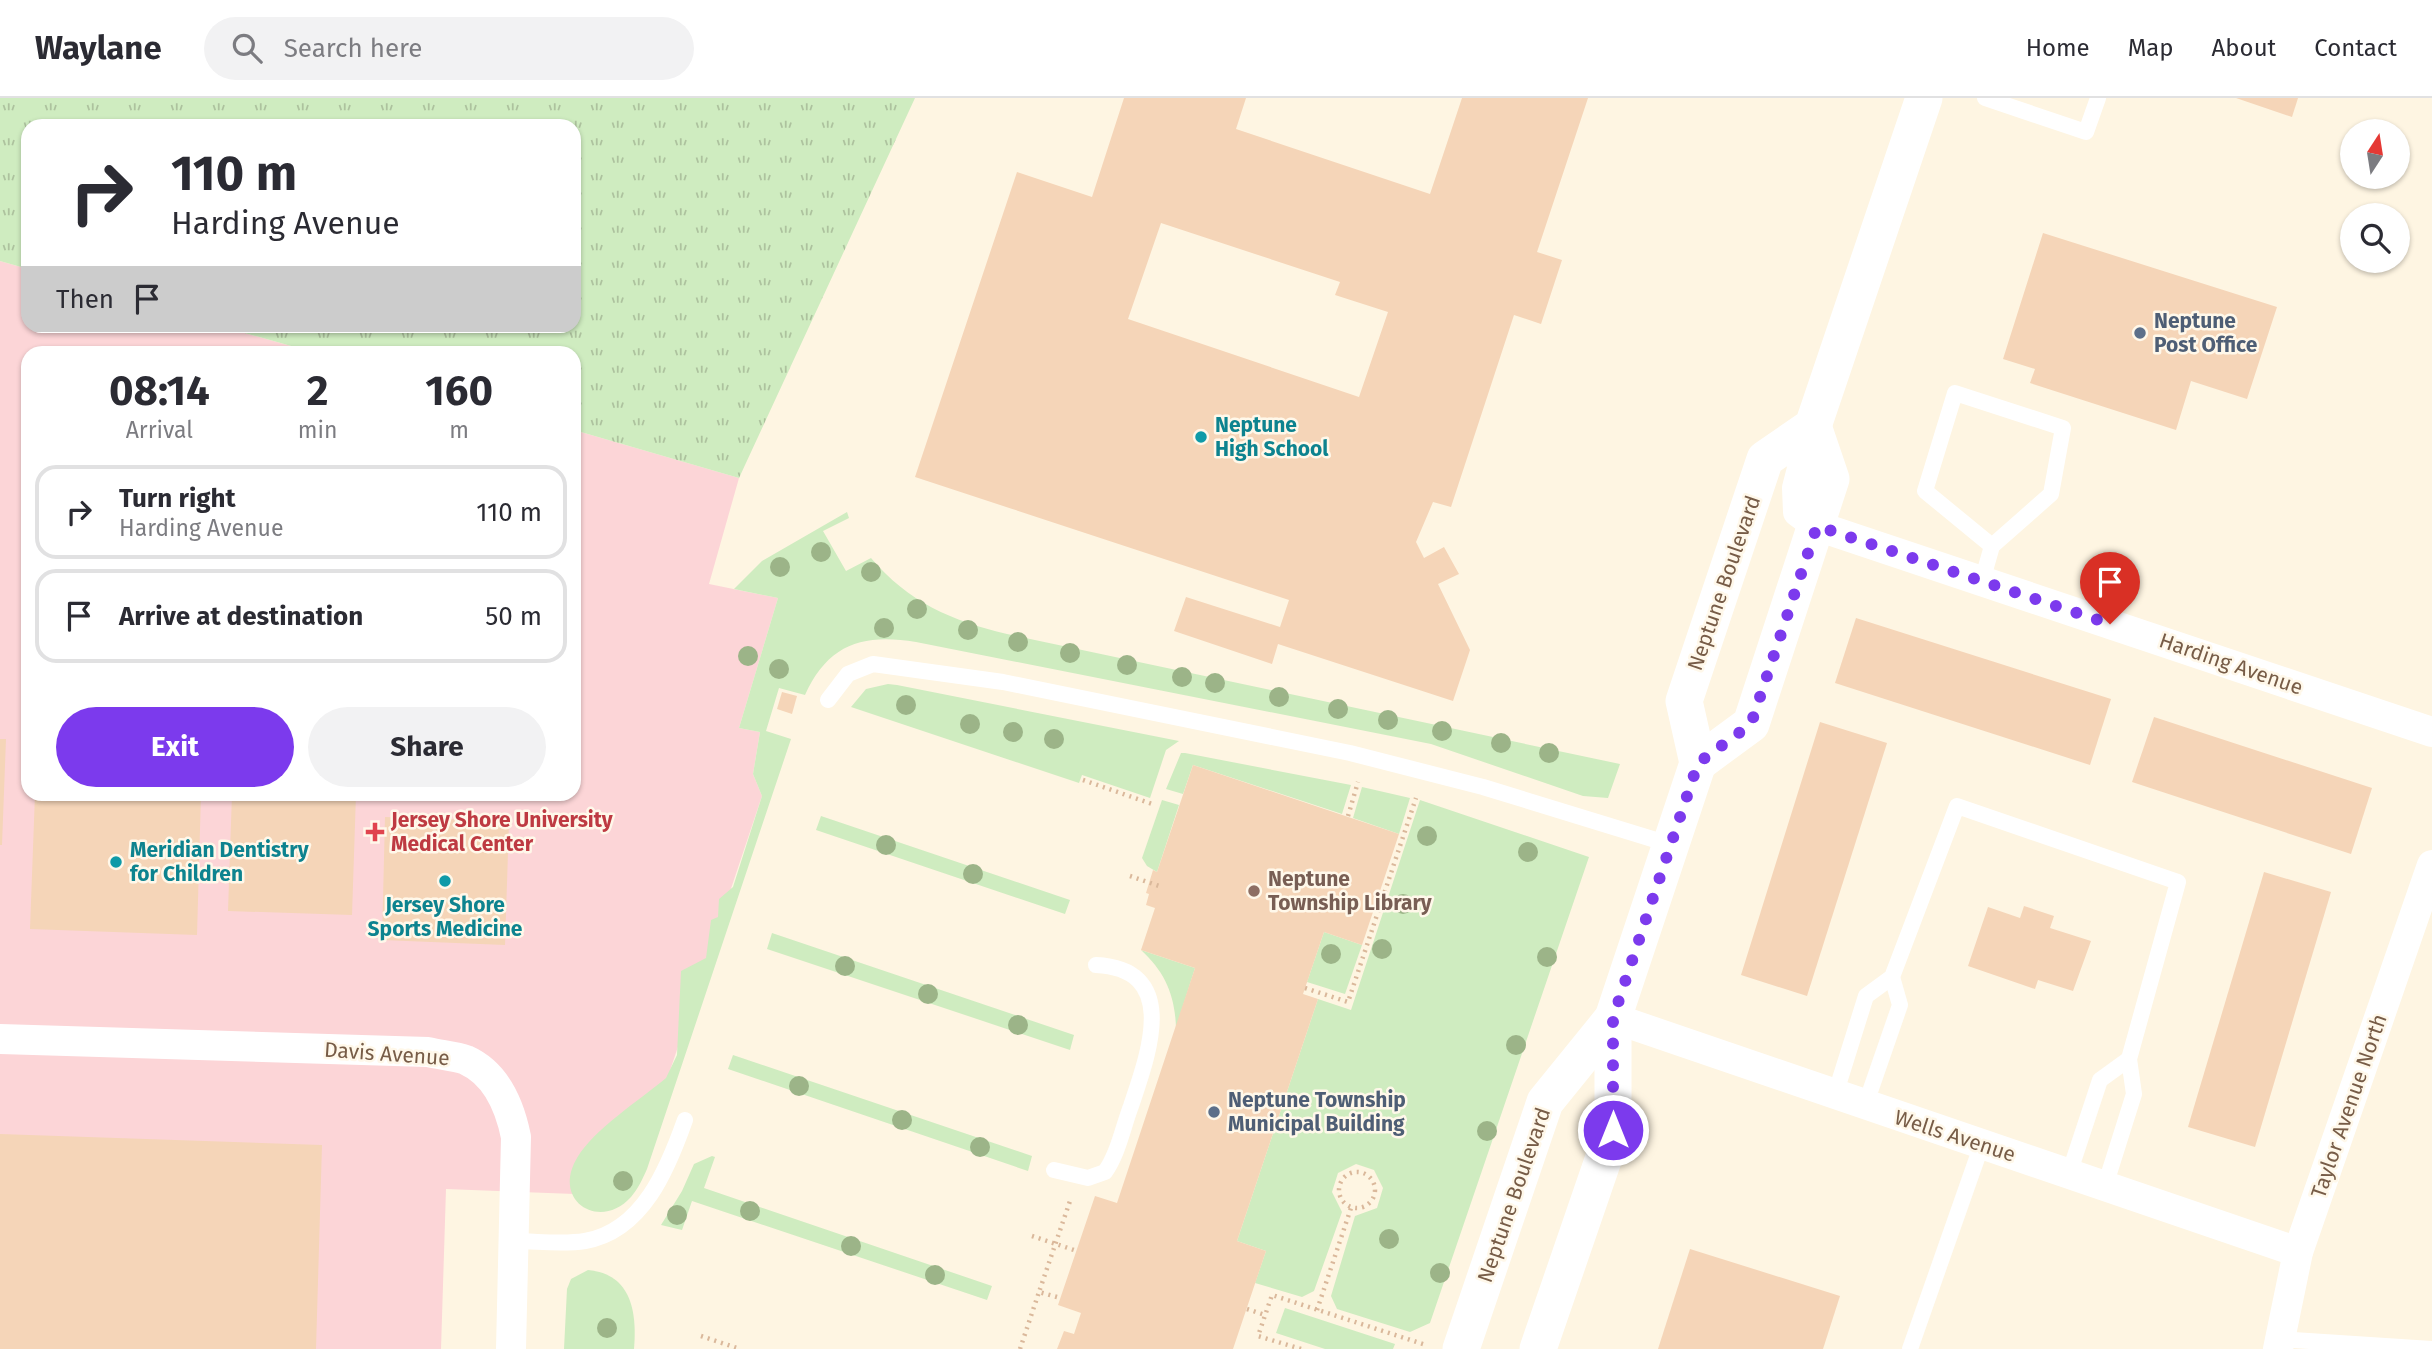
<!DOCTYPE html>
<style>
:root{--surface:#fff;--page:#f2f2f3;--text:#2b2b33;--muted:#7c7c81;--line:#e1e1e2;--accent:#7c3aed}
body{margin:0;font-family:"Fira Sans",sans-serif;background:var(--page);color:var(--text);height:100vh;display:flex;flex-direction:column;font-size:26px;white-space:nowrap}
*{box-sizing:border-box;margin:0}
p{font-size:23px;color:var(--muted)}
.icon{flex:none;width:38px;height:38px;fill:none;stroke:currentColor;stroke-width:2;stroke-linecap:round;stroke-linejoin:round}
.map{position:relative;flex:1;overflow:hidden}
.sheet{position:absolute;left:21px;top:248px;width:560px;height:455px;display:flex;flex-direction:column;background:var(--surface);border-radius:21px;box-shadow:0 2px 5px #0004}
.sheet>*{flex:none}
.hud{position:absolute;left:21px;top:21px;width:560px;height:214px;border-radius:21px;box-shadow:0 2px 5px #0004;background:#fff;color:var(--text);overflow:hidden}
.needle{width:46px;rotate:12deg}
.controls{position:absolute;left:2340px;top:21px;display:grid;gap:14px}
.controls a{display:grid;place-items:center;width:70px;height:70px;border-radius:50%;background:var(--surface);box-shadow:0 2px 5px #0004;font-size:35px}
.pin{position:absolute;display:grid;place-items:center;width:60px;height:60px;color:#fff;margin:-72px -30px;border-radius:50% 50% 50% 0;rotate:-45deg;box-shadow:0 0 7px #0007}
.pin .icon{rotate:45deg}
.me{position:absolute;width:77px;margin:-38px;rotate:0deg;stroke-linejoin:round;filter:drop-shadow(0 0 5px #0008)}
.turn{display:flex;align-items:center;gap:24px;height:147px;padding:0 35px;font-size:32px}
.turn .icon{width:91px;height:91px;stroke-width:2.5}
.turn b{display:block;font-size:49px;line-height:60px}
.then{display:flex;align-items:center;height:66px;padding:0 35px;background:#0003;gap:14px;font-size:26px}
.eta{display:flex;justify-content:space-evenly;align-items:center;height:119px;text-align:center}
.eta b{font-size:42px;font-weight:700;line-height:49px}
.primary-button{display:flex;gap:14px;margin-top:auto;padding:14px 35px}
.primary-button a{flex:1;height:80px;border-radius:42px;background:var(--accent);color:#fff;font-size:28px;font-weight:700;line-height:80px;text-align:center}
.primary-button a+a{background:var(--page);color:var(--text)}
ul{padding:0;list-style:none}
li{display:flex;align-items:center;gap:21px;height:94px;margin:0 14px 10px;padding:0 21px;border:4px solid var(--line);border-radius:21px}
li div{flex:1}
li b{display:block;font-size:26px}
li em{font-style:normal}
header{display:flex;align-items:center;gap:42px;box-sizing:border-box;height:98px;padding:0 35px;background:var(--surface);border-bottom:2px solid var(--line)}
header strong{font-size:33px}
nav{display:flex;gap:38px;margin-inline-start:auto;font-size:24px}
.search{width:490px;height:63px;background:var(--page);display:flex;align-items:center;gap:18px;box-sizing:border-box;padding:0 24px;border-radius:38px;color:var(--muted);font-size:26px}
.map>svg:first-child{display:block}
.medical{fill:#fcd5d7}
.green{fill:#cfecc0}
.park{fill:url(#park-tufts)}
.building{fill:#f5d5b8;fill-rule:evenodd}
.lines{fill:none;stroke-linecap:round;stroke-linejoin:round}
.path{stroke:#dab89b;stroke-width:4.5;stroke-dasharray:2 5;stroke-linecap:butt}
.service{stroke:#fff;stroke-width:16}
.minor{stroke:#fff;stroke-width:30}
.tertiary{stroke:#fff;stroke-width:37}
.tree{fill:#9cb488}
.route{stroke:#7c3aed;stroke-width:12;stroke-dasharray:0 21.6}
.service-dot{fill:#5c6f8a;stroke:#fff8ea;stroke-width:2.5}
.culture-dot{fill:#0f9aa8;stroke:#fff8ea;stroke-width:2.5}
.health-dot{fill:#e0444e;stroke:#fff8ea;stroke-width:2.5}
.education-dot{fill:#8d6e63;stroke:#fff8ea;stroke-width:2.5}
.labels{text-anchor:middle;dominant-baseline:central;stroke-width:5;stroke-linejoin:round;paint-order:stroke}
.service-label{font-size:21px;font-weight:bold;fill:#4e5e75;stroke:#fff8ea;text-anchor:start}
.culture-label{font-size:21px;font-weight:bold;fill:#0d838f;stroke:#fff8ea;text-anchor:start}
.street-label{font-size:21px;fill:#775c47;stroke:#fff8ea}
.health-label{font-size:21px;font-weight:bold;fill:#be3a42;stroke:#fff8ea;text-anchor:start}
.education-label{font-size:21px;font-weight:bold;fill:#785e54;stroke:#fff8ea;text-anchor:start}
</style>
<header>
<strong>Waylane</strong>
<div class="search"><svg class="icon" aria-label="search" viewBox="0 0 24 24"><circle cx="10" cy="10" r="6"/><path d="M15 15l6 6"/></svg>Search here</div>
<nav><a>Home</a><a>Map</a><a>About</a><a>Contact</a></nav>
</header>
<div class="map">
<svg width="2432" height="1251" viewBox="0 0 2432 1251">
<defs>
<pattern id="park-tufts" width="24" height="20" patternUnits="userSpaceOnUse" patternTransform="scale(1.75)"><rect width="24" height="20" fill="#cfecc0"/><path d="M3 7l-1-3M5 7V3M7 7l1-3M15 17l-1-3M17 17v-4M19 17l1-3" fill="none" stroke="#adc29e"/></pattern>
</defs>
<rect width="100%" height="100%" fill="#fef5e2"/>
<!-- medical -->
<path class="medical" d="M 0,163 L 28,171 L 28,228 L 220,228 L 316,255 L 28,256 L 28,696 L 574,696 L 574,332 L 739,380 L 709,486 L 778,500 L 739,630 L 760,634 L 753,676 L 762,698 L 628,1098 L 446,1091 L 441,1251 L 0,1251 Z"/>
<!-- green -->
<g class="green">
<path d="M 847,414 L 849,420 L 823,433 L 846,473 L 871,460 C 908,504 952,523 1007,536 L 1620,666 L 1608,700 L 1583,698 L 1431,646 L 916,544 C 863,535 828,546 805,597 L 779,590 L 766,633 L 791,641 L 647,1071 C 643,1080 638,1091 631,1099 C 601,1133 551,1104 577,1060 C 594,1031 640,1002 666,980 L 677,957 L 681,873 L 706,860 L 711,822 L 718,819 L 719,801 L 733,789 L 762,698 L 753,676 L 760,634 L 739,630 L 778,500 L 734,491 L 762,463 Z"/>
<path d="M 888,586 L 897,587 L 1179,643 L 1166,652 L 1150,700 L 1082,677 L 1079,685 L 851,609 L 866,591 Z"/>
<path d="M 1181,655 L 1185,655 L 1351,687 L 1342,716 L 1193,667 L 1183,696 L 1166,691 Z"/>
<path d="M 1362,689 L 1410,700 L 1399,736 L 1353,720 Z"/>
<path d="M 1162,702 L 1179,707 L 1157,774 L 1147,768 L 1142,760 Z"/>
<path d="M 1420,702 L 1589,759 L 1430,1225 L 1410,1234 L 1337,1211 L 1331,1198 L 1355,1118 L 1377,1110 L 1383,1090 L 1374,1072 L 1356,1066 L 1338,1075 L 1332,1094 L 1342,1114 L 1314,1193 L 1302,1199 L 1255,1185 L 1266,1153 L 1237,1143 L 1318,901 L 1351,912 Z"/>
<path d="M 821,718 L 1070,802 L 1065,816 L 816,732 Z"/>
<path d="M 1324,834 L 1362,847 L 1345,896 L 1307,884 Z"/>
<path d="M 772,835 L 1074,937 L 1070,952 L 767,851 Z"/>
<path d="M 1141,852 L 1195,870 L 1176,930 C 1175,897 1165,874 1141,852 Z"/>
<path d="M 733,957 L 1032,1058 L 1028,1073 L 728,971 Z"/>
<path d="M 712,1058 L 715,1059 L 704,1090 L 992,1188 L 987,1202 L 692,1103 L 682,1132 L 661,1127 L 682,1093 L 694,1066 Z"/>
<path d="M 588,1172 C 632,1176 637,1215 634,1251 L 564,1251 L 567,1191 L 571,1181 Z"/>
<path d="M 1285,1210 L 1395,1246 L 1393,1251 L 1325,1251 L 1276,1235 Z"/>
</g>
<!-- park -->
<path class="park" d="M 0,0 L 915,0 L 739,380 L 574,332 L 574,256 L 316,255 L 220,228 L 574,228 L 574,28 L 28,28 L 28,171 L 0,163 Z"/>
<!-- building -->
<g class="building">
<path d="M 1124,0 L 1246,0 L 1236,31 L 1430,96 L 1462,0 L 1588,0 L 1537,154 L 1562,162 L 1541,226 L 1514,217 L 1451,409 L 1433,404 L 1416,444 L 1424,460 L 1444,449 L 1459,476 L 1438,486 L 1470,552 L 1453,603 L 1278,546 L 1272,566 L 1174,533 L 1186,499 L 1280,529 L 1289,502 L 915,379 L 1017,74 L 1092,99 ZM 1161,125 L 1340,184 L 1335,197 L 1388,214 L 1359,299 L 1128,221 Z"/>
<path d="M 2236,0 L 2298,0 L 2292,19 Z"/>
<path d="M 2043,135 L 2277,209 L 2247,301 L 2191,283 L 2176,332 L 2030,285 L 2035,271 L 2003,261 Z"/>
<path d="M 1856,520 L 2111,601 L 2090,667 L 1835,585 Z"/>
<path d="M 782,594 L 797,598 L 792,616 L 777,611 Z"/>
<path d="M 2154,619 L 2372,690 L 2351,756 L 2132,684 Z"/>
<path d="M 1820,624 L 1887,645 L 1807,898 L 1741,877 Z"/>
<path d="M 0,641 L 6,641 L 2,747 L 0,747 Z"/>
<path d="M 1193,667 L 1399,736 L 1362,847 L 1324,834 L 1303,896 L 1318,901 L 1237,1143 L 1266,1153 L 1233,1251 L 1057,1251 L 1064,1233 L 1074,1236 L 1081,1215 L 1058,1207 L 1095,1098 L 1117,1105 L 1195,870 L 1141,852 L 1155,810 L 1146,807 L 1149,796 L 1146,795 L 1153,772 L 1157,774 Z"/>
<path d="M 35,696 L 201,696 L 197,837 L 30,831 Z"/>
<path d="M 232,696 L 356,696 L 352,817 L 228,813 Z"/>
<path d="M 385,719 L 509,723 L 505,847 L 382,842 Z"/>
<path d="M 2264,774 L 2331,794 L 2255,1049 L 2188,1029 Z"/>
<path d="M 2024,808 L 2054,818 L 2050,830 L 2091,843 L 2073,893 L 2038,882 L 2035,891 L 1968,868 L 1988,809 L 2020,820 Z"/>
<path d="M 0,1036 L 322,1047 L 316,1251 L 0,1251 Z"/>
<path d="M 1690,1151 L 1840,1198 L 1823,1251 L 1658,1251 Z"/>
</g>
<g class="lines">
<!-- path -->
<g class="path">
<path d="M 1083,682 L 1155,707"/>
<path d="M 1348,718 L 1358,684"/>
<path d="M 1130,778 L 1162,789"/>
<path d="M 1305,890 L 1348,904 L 1416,700"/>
<circle cx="1357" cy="1092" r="18"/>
<path d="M 1032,1138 L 1077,1153"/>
<path d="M 1057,1199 L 1039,1194 L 1070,1103"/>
<path d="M 1247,1211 L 1265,1217"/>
<path d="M 1317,1212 L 1351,1110"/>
<path d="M 701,1238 L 740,1251"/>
<path d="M 1020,1251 L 1039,1194"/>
<path d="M 1301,1251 L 1258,1238 L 1272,1197 L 1426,1247"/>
</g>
<!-- service -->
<g class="service">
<path d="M 1985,0 L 2086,34 L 2098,0"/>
<path d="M 1982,483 L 1992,448 L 2051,396 L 2063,330 L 1955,295 L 1925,393 L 1992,448"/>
<path d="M 828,602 L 848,576 L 873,566 L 1003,584 L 1350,655 L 1483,689 L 1672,747"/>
<path d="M 1835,997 L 1866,898 L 1892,879 L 1957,708 L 2178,784 L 2129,961 L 2134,996 L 2105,1088"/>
<path d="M 1865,1008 L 1900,907 L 1892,879"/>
<path d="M 1054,1072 L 1088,1080 L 1105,1074 C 1118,1056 1123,1029 1131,1008 C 1148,957 1181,871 1096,867"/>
<path d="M 2069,1076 L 2100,982 L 2129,961"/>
<path d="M 514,1143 C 537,1143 562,1147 585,1143 C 643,1133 668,1070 685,1022"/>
<path d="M 2279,1241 L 2432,1251"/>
<path d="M 1910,1251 L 1982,1046"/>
</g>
<!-- minor -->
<g class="minor">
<path d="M 1813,328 L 1797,390 L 1798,414 L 1817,428 L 2432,634"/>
<path d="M 1613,920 L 2298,1154"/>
<path d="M 0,941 L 428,954 C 440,957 455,958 466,962 C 497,976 510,1009 516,1039 L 511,1251"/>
<path d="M 2278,1251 L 2298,1154 L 2432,767"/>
</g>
<!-- tertiary -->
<g class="tertiary">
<path d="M 1698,665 L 1751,626 L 1831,381 L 1813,328"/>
<path d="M 1461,1251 L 1545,1004 L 1613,920"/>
<path d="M 1538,1251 L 1613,1033 L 1613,920 L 1698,665 L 1684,603 L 1765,361 L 1813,328 L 1924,0"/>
</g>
</g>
<!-- trees -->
<g class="tree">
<circle cx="821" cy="454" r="10"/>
<circle cx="780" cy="469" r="10"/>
<circle cx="871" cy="474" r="10"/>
<circle cx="917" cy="511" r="10"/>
<circle cx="884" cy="530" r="10"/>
<circle cx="968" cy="532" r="10"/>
<circle cx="1018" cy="544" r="10"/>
<circle cx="1070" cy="555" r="10"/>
<circle cx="748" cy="558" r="10"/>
<circle cx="1127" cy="567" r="10"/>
<circle cx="779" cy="571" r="10"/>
<circle cx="1182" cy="579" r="10"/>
<circle cx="1215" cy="585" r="10"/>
<circle cx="1279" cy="599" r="10"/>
<circle cx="906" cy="607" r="10"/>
<circle cx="1338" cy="611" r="10"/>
<circle cx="1388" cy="622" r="10"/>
<circle cx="970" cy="626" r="10"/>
<circle cx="1442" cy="633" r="10"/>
<circle cx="1013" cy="634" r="10"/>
<circle cx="1054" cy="641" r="10"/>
<circle cx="1501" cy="645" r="10"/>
<circle cx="1549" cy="655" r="10"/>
<circle cx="1427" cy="738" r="10"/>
<circle cx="886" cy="747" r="10"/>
<circle cx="1528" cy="754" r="10"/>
<circle cx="973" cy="776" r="10"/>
<circle cx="1403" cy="806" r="10"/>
<circle cx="1382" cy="851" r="10"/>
<circle cx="1331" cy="856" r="10"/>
<circle cx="1547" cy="859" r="10"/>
<circle cx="845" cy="868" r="10"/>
<circle cx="928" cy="896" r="10"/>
<circle cx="1018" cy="927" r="10"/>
<circle cx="1516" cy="947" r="10"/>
<circle cx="799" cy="988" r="10"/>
<circle cx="902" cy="1022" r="10"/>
<circle cx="1487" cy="1033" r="10"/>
<circle cx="980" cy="1049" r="10"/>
<circle cx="623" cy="1083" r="10"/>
<circle cx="750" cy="1113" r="10"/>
<circle cx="677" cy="1117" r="10"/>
<circle cx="1389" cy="1141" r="10"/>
<circle cx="851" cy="1148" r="10"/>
<circle cx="1440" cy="1175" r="10"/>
<circle cx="935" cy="1177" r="10"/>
<circle cx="607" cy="1230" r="10"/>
</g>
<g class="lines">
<!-- route -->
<path class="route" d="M 1613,1032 L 1613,920 L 1698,665 L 1751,626 L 1817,428 L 2110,526"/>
</g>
<!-- markers -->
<g class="service-dot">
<circle cx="2140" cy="235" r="7"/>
<circle cx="1214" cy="1014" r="7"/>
</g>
<g class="culture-dot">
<circle cx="1201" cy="339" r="7"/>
<circle cx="116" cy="764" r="7"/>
<circle cx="445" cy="783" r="7"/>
</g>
<path class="health-dot" d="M371.5 723.5h7v7h7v7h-7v7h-7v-7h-7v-7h7z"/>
<circle class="education-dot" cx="1254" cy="793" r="7"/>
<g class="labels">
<!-- service labels -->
<g class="service-label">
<text x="2154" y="223">Neptune<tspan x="2154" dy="24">Post Office</tspan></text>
<text x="1228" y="1002">Neptune Township<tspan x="1228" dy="24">Municipal Building</tspan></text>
</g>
<!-- culture labels -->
<g class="culture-label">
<text x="1215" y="327">Neptune<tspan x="1215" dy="24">High School</tspan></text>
<text x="130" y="752">Meridian Dentistry<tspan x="130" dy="24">for Children</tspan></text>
<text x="445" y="807" text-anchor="middle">Jersey Shore<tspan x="445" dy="24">Sports Medicine</tspan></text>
</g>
<!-- street labels -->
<g class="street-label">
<text transform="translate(1724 485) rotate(-71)">Neptune Boulevard</text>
<text transform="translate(2231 566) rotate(19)">Harding Avenue</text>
<text transform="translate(387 956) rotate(4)">Davis Avenue</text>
<text transform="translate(2349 1008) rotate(-71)">Taylor Avenue North</text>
<text transform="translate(1955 1038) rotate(18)">Wells Avenue</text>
<text transform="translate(1514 1097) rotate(-71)">Neptune Boulevard</text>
</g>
<!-- health labels -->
<g class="health-label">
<text x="391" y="722">Jersey Shore University<tspan x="391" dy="24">Medical Center</tspan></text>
</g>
<!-- education labels -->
<g class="education-label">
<text x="1268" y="781">Neptune<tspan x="1268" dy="24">Township Library</tspan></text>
</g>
</g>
</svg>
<div class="controls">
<a><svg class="needle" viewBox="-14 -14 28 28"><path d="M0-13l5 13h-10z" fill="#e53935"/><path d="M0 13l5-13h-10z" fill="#7c7c81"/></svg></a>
<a><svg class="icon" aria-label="search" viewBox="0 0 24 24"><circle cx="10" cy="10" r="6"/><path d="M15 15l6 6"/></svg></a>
</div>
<div class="pin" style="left:2110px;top:526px;background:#d93025"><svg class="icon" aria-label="arrive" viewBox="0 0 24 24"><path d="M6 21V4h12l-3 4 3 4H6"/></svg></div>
<svg class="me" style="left:1613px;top:1032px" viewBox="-20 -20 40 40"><circle r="17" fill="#7c3aed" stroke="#fff" stroke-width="3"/><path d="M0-11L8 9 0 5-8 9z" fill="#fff"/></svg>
<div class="hud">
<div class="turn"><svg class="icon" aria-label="right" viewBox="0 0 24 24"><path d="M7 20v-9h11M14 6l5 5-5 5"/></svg><div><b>110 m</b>Harding Avenue</div></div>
<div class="then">Then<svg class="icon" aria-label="arrive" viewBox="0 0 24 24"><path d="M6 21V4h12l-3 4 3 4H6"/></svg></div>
</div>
<section class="sheet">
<div class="eta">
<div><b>08:14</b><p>Arrival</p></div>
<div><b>2</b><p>min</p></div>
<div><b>160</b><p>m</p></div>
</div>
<ul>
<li><svg class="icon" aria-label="right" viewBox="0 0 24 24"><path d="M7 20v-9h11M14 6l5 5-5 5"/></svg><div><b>Turn right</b><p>Harding Avenue</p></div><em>110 m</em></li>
<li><svg class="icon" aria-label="arrive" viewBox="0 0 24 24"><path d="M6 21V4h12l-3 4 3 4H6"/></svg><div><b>Arrive at destination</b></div><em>50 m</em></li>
</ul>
<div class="primary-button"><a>Exit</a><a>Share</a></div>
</section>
</div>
